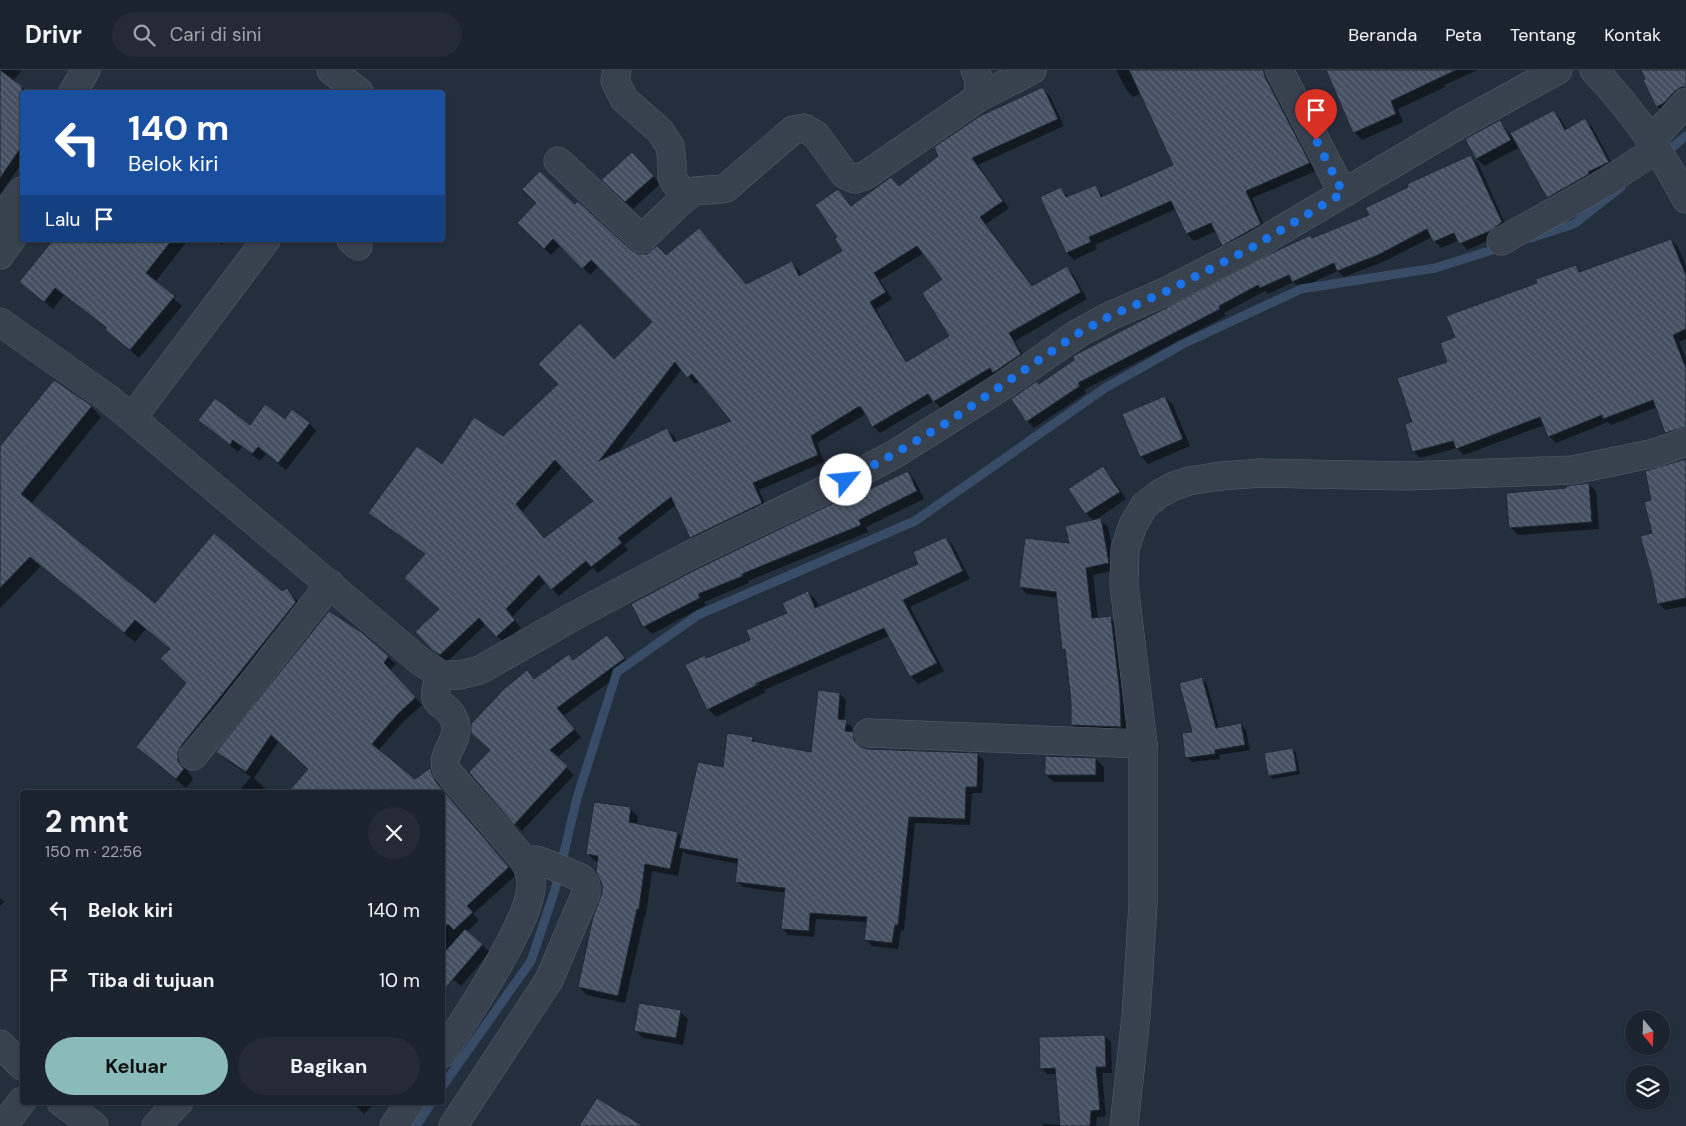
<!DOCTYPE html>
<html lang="id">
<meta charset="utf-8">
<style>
:root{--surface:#1b232e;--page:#242b36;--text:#f1f3f6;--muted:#a0a4aa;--line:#39404a;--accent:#8bbbb9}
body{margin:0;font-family:"DM Sans",sans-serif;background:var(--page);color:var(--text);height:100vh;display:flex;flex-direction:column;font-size:19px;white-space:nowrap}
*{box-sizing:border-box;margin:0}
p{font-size:16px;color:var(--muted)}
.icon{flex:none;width:28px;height:28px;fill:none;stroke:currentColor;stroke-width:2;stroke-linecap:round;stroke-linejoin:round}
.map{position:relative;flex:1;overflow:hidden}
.panel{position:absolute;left:20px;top:720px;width:425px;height:315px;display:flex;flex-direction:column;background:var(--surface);border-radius:5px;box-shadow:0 1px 4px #0004,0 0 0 1px var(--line)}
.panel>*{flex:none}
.hud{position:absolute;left:20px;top:20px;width:425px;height:152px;border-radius:5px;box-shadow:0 1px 4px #0004,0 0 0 1px var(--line);background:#1a4fa0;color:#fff;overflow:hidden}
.needle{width:32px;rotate:161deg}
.controls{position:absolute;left:1625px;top:940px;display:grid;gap:10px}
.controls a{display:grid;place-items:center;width:45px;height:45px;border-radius:50%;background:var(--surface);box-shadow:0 1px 4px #0004,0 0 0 1px var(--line);font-size:25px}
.pin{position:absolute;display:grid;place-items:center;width:42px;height:42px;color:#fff;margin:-51px -21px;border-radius:50% 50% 50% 0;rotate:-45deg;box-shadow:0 0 5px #0007}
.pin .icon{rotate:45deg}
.me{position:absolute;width:55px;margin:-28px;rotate:62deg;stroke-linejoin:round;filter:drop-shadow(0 0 4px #0008)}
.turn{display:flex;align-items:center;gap:18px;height:105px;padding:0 25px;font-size:22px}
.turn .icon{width:65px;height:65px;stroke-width:2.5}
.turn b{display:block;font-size:35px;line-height:42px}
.then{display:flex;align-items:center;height:48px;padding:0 25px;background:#0003;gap:10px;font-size:19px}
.round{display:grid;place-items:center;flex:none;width:52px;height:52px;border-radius:26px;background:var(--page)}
.summary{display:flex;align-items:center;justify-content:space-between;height:85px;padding:0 25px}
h1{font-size:30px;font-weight:700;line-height:38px}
.button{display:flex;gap:10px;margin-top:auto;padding:10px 25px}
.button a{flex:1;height:58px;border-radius:30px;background:var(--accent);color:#111;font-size:20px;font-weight:700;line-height:58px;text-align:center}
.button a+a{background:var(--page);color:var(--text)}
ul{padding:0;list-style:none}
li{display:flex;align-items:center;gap:15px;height:70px;padding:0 25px}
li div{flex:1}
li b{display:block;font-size:19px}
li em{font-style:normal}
header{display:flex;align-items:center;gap:30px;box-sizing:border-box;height:70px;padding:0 25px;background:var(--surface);border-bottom:1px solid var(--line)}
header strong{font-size:24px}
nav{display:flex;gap:28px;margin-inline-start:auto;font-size:18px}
.search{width:350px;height:45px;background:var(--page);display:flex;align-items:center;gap:12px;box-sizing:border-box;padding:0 18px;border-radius:28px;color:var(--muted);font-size:19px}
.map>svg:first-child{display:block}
.shadow{fill:#0007;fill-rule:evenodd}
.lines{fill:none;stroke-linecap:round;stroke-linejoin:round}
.stream{stroke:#394c67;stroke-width:9}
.building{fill:url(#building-back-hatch);stroke:#1f2835;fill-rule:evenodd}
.minor-casing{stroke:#565f6c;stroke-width:29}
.tertiary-casing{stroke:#565f6c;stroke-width:29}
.minor{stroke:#38414e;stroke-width:28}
.tertiary{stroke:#38414e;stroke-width:28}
.route{stroke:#1a73e8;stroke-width:9;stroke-dasharray:0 16.2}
</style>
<header>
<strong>Drivr</strong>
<div class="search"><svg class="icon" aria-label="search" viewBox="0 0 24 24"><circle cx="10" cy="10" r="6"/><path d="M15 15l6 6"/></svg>Cari di sini</div>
<nav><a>Beranda</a><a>Peta</a><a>Tentang</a><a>Kontak</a></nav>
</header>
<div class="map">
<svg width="1686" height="1056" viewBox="0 0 1686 1056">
<defs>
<pattern id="building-back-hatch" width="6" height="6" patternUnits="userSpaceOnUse" patternTransform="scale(1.25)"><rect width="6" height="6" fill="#455162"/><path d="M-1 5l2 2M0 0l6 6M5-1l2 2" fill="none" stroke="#5d6877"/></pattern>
</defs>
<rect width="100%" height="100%" fill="#242f3e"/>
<!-- shadow -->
<g class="shadow">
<path d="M 0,0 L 22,0 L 13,11 L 29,22 L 22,22 L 22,93 L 0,124 Z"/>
<path d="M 1116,0 L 1270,0 L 1316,101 L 1252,128 L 1267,162 L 1230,182 L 1223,175 L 1216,161 L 1194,171 L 1187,164 L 1176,139 L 1095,175 L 1097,179 L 1074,190 L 1067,183 L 1061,119 L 1069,128 L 1095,116 L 1104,127 L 1175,96 L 1141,23 L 1133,27 L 1126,19 Z"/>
<path d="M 1328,0 L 1478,0 L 1444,15 L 1445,17 L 1398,39 L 1403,52 L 1362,70 L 1354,62 Z"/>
<path d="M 1643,0 L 1686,0 L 1686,26 L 1665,44 L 1657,36 Z"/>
<path d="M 1043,19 L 1050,26 L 1064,56 L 978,95 L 1009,138 L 986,154 L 1033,217 L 1066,197 L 1073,204 L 1087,229 L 1015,271 L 1027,291 L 997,305 L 941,338 L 934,331 L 880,363 L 873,356 L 866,344 L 817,373 L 824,392 L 759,420 L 768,440 L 698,474 L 691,467 L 676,435 L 624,475 L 628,480 L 598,503 L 593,498 L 559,526 L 546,512 L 512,547 L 521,558 L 504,573 L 486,554 L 447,592 L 441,587 L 417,562 L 440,540 L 426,485 L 376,449 L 370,442 L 442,396 L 503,368 L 614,290 L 654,252 L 599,196 L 590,205 L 561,175 L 551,185 L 519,153 L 575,136 L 631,181 L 638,185 L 666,187 L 746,215 L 792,193 L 799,200 L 802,206 L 844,181 L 839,168 L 838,121 L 852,136 L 900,117 ZM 924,183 L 944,210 L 951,267 L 907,293 L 876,239 L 892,229 L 880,210 ZM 682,299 L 695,314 L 699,311 L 733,351 L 677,373 L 674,366 L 667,359 L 617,384 ZM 563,396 L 595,431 L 544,469 L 522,442 Z"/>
<path d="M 1554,42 L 1561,49 L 1567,60 L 1585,50 L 1592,57 L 1615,99 L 1555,134 L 1548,127 L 1520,77 L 1484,96 L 1477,89 L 1467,70 L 1500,51 L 1510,65 Z"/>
<path d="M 1471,87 L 1478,93 L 1508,160 L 1497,167 L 1467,180 L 1459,170 L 1441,178 L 1432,167 L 1385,191 L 1344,207 L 1338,201 L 1300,218 L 1294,212 L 1268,224 L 1265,221 L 1224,243 L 1226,246 L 1084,320 L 1086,323 L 1034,358 L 1027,351 L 1039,315 L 1313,169 L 1370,146 Z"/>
<path d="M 640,91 L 660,114 L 633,139 L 611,117 Z"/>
<path d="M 54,170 L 188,170 L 155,212 L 182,236 L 139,288 L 116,268 L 108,259 L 64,225 L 53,239 L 20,211 Z"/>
<path d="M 217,170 L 227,170 L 222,175 Z"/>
<path d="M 1671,170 L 1678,177 L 1686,197 L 1686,269 L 1679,272 L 1686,289 L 1686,365 L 1673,369 L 1666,362 L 1657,337 L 1611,355 L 1608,352 L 1556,373 L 1549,366 L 1544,355 L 1464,385 L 1457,378 L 1420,388 L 1413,381 L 1413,353 L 1449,292 L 1456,268 L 1539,214 L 1576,197 L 1582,203 Z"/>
<path d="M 55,311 L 92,337 L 101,347 L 31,434 L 155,535 L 282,523 L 287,520 L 297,530 L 305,542 L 187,693 L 188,702 L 193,709 L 186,718 L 137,677 L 188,613 L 170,579 L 146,559 L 135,572 L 41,496 L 0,538 L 0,378 Z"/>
<path d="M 1165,327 L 1173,335 L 1190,376 L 1148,394 L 1141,386 Z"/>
<path d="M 199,350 L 250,356 L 285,350 L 309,353 L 316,361 L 286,400 L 266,384 L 260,391 L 242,377 L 238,382 Z"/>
<path d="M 1686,390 L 1686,536 L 1665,540 L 1658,533 L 1653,464 L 1653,431 Z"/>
<path d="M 1102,398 L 1110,405 L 1126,429 L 1094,451 L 1086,443 L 1070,419 Z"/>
<path d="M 907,403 L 915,410 L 924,429 L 866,457 L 868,462 L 748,511 L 749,513 L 704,532 L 706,535 L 652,564 L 644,556 L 633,534 L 850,427 L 852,429 Z"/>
<path d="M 1589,414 L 1596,421 L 1599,459 L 1518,465 L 1511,458 L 1568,419 Z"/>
<path d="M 1100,450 L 1108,457 L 1116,500 L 1093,505 L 1098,549 L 1110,548 L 1118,555 L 1127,633 L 1128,664 L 1080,663 L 1072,655 L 1072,631 L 1067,583 L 1063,579 L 1058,528 L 1027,524 L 1020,517 Z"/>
<path d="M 946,468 L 953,476 L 970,509 L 910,537 L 944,601 L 918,614 L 911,606 L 889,566 L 764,620 L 766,622 L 716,647 L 708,639 L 707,589 L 751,571 L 788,544 L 808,523 L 816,530 L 819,538 L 920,495 Z"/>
<path d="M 360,563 L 396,594 L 390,601 L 422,635 L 403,652 L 379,680 L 415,710 L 430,699 L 437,706 L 442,720 L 516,805 L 473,844 L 479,850 L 467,862 L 490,882 L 461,916 L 442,900 L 442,722 L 290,722 L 310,699 L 279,671 L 254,708 L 269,722 L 238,722 L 251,707 L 225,689 L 218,682 Z"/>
<path d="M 607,566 L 631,596 L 563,646 L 581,667 L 557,688 L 574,705 L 522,761 L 515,754 L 491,680 L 535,610 L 574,591 Z"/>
<path d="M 1202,609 L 1207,614 L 1219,659 L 1241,655 L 1246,660 L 1250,680 L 1219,685 L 1220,689 L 1192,692 L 1187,687 L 1193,663 Z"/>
<path d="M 840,624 L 846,630 L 844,651 L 852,657 L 852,662 L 858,669 L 860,678 L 867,680 L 978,684 L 984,691 L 982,723 L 972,723 L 970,755 L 915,753 L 904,861 L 901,860 L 898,879 L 872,876 L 866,870 L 867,852 L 816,849 L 814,867 L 788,865 L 782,858 L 786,823 L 743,817 L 737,811 L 739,794 L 687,784 L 683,781 L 678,806 L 652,801 L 646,846 L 645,845 L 625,933 L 587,925 L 579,917 L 603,823 L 599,792 L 595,791 L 588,784 L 630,739 L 638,746 L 637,755 L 678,763 L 683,768 L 724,698 L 752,668 L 757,673 L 812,683 Z"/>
<path d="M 1293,679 L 1296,683 L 1300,704 L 1273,709 L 1269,705 Z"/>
<path d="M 1096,689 L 1104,697 L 1104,712 L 1054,712 L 1046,705 Z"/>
<path d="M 0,828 L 4,832 L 0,836 Z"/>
<path d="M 680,942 L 688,949 L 683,975 L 643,968 L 635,960 Z"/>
<path d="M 1105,966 L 1111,972 L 1112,1003 L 1102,1003 L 1106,1046 L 1097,1047 L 1096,1056 L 1043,1056 L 1043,1054 L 1061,1055 L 1057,1004 L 1047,1004 L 1041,998 Z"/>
<path d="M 352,1032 L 376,1032 L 364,1044 Z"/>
</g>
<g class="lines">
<!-- stream -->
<g class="stream">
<path d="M 1663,85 L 1686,66"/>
<path d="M 1531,168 L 1574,154 L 1621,117"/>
<path d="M 442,1017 L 531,891 L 555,820 L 577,728 L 617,602 L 698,545 L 915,451 L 1105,318 L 1183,274 L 1301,219 L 1435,198 L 1502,177"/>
<path d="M 416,1056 L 432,1032"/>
</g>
</g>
<!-- building -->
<g class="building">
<path d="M 0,0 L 22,16 L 22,76 L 0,108 Z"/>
<path d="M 1129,0 L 1263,0 L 1265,7 L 1310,93 L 1246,121 L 1261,154 L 1222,176 L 1211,153 L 1186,164 L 1171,131 L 1089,167 L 1091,172 L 1066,183 L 1040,127 L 1061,117 L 1066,127 L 1096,115 L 1101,127 L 1173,95 Z"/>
<path d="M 1326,0 L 1456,0 L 1391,31 L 1396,44 L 1353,63 Z"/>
<path d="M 1641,0 L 1686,0 L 1686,17 L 1681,17 L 1675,21 L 1664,33 L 1656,37 L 1643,10 L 1645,9 Z"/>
<path d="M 1043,17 L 1058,49 L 972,88 L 1003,131 L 980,147 L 1032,216 L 1067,196 L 1081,222 L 1009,263 L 1021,284 L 993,303 L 990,298 L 933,332 L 928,324 L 872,357 L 861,337 L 858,337 L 811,366 L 818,385 L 753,413 L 762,433 L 690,468 L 671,427 L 618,468 L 622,473 L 591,497 L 586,491 L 551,520 L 539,505 L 506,539 L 515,550 L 496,567 L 479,548 L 440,585 L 432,580 L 415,562 L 439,539 L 404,508 L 425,484 L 368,443 L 417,376 L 442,394 L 474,347 L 503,366 L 558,314 L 538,294 L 580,253 L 614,289 L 652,252 L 591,190 L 582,199 L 553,169 L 544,179 L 517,153 L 536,133 L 522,119 L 540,101 L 575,134 L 578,131 L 631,180 L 638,184 L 647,184 L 657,176 L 666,185 L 699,158 L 746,214 L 792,191 L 799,206 L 842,181 L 835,169 L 837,167 L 815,135 L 838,119 L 851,136 L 891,107 L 899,116 L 938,86 L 934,77 L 980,46 ZM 917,176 L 942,209 L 922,223 L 949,266 L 906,292 L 870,232 L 886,222 L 874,203 ZM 675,292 L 687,308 L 692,304 L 731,351 L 674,372 L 667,358 L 599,391 ZM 555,390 L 593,431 L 544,468 L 516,434 Z"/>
<path d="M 1554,40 L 1565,60 L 1585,48 L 1609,92 L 1588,102 L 1589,104 L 1547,128 L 1510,63 Z"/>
<path d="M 1500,50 L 1511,70 L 1476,89 L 1465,69 Z"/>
<path d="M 632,82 L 654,106 L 625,132 L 601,110 Z"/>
<path d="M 1471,85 L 1502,152 L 1490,161 L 1459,174 L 1454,163 L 1433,172 L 1427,159 L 1378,185 L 1337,201 L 1334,193 L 1292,212 L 1289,205 L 1260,218 L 1258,215 L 1219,236 L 1220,239 L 1078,313 L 1080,316 L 1026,352 L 1011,329 L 1037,311 L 1039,314 L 1074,290 L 1073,286 L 1274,182 L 1311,165 L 1312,168 L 1369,145 L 1365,138 L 1408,117 L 1407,114 Z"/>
<path d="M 1671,169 L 1686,205 L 1686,259 L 1673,265 L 1686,298 L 1686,357 L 1665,363 L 1653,330 L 1603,349 L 1602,345 L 1548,367 L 1540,347 L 1456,379 L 1453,371 L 1412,382 L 1405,354 L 1412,352 L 1397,308 L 1447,292 L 1440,273 L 1455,267 L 1446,246 L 1537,213 L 1536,209 L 1576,195 L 1579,202 Z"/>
<path d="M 53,170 L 172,170 L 146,203 L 175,226 L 130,280 L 105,260 L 107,258 L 55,218 L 44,232 L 19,212 Z"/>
<path d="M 54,310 L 92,336 L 21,424 L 155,533 L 214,463 L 282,521 L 287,518 L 296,532 L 181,676 L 178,683 L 178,691 L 184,699 L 176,709 L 136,677 L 186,613 L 160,588 L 170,579 L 135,550 L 124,563 L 30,487 L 0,518 L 0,376 Z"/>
<path d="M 1165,326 L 1183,369 L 1140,387 L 1122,344 Z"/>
<path d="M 215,328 L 250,355 L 265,334 L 285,349 L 292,339 L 310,353 L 278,393 L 258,377 L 252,384 L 233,370 L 230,375 L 198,350 Z"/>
<path d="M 1686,389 L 1686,528 L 1657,534 L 1652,507 L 1640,466 L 1652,463 L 1644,432 L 1651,430 L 1645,401 Z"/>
<path d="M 1103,396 L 1120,422 L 1085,444 L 1068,419 Z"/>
<path d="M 908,401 L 917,421 L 859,450 L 861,455 L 742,504 L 743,506 L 698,524 L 700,528 L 643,557 L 631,534 L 693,501 L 850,425 L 851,428 Z"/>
<path d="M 1589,413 L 1592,452 L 1509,458 L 1506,423 L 1566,418 L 1566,416 Z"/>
<path d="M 1101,448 L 1109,493 L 1086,498 L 1092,548 L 1111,546 L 1120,624 L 1121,657 L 1071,655 L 1071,631 L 1065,579 L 1062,580 L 1056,522 L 1019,517 L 1025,468 L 1069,473 L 1065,456 Z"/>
<path d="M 946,467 L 963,501 L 903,530 L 937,593 L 910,607 L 884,558 L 755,614 L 759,614 L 707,640 L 685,595 L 705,585 L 706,588 L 750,570 L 746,560 L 787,543 L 782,533 L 808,521 L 815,538 L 918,494 L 913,482 Z"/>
<path d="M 329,541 L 361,562 L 389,586 L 384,593 L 416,627 L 397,645 L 372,674 L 415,709 L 430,698 L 435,711 L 509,797 L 467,836 L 473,842 L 454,860 L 448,854 L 442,859 L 442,722 L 288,722 L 308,699 L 271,665 L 246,702 L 216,682 Z"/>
<path d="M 607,565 L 625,588 L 557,638 L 575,659 L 550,680 L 568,696 L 514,755 L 469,702 L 490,680 L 471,663 L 471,654 L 504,619 L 527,600 L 534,609 L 569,584 L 573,590 Z"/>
<path d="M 1202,607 L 1216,658 L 1241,653 L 1245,675 L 1215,680 L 1215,684 L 1185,688 L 1182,663 L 1192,662 L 1179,613 Z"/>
<path d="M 818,620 L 840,623 L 838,649 L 847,650 L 845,661 L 853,662 L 854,670 L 860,676 L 867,679 L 978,683 L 977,717 L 966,717 L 965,749 L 909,747 L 898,855 L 895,855 L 892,873 L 864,870 L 867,847 L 810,843 L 809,861 L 781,859 L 785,818 L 735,812 L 738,789 L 679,778 L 698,692 L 723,697 L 727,663 L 753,667 L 752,671 L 811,682 Z"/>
<path d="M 1293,678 L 1297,701 L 1268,706 L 1264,683 Z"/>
<path d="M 1045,686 L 1096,688 L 1096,705 L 1045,705 Z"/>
<path d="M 594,732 L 631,737 L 629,752 L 678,762 L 670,799 L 645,794 L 639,839 L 637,839 L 618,926 L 578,917 L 593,847 L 602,823 L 602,814 L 596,802 L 598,786 L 586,784 Z"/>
<path d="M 465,859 L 483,874 L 442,922 L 442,885 Z"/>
<path d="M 639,933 L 681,940 L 676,968 L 634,961 Z"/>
<path d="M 1105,965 L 1106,997 L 1096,997 L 1100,1040 L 1091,1041 L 1090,1056 L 1060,1056 L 1055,998 L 1040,999 L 1039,967 Z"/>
<path d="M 597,1028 L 643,1056 L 579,1056 Z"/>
</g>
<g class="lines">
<defs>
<g id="minor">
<path d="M 331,0 L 359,22"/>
<path d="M 617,0 L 615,11 L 624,29 L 660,61 L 670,76 L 672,92 L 672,107 L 675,113 L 686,125"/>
<path d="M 975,0 L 979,10 L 978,28"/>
<path d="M 1279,0 L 1343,123"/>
<path d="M 73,22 L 86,0"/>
<path d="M 1651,71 L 1686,32"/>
<path d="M 558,91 L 642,169 C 650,161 689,122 695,121 C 705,119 716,121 726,118 L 793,60 L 804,58 L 816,65 L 845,105 L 855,109 L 866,105 L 978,28 L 1032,0"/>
<path d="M 0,151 L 22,121"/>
<path d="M 351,170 L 358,176"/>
<path d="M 1501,171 C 1553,142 1607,114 1656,79"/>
<path d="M 0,185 L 22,154"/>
<path d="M 132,348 L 266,170"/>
<path d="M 441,605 C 425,640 448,629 455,652 C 461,671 439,683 447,701 L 525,791 C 528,799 532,807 531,817 C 529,836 520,853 511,871 C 491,910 467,947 442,984"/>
<path d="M 868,663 L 1143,674"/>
<path d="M 193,686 L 232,639 L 330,514"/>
<path d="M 0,974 L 22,996"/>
<path d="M 61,1032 L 94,1056"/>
<path d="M 3,1056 L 22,1031"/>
<path d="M 156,1056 L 179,1032"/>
<path d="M 394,1056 L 410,1032"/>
<path d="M 453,1056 L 549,910 L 586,823 L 586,815 L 581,808 L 553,796 L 537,790 L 525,791"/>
<path d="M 1124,1056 L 1136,946 L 1143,834 L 1143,674 L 1124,514 L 1125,479 L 1133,455 L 1144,436 L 1159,424 L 1174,416 L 1189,411 L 1221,406 L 1261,403 L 1405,406 L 1573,400 L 1655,383 L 1686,372"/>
</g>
<g id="tertiary">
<path d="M 1594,0 C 1630,38 1662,83 1686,129"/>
<path d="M 0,252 L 109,329 L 420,591 L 441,605 L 460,605 L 480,600 L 576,545 L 686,487 L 846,410 L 895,384 L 1004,315 L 1077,264 L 1110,246 L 1167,221 L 1251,178 L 1460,54 L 1558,0"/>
</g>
</defs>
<!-- minor casing -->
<use href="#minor" class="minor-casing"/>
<!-- tertiary casing -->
<use href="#tertiary" class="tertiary-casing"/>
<!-- minor -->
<use href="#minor" class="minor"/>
<!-- tertiary -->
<use href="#tertiary" class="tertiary"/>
</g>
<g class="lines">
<!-- route -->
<path class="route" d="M 846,410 L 894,384 L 948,352 L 1077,264 L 1110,246 L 1167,221 L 1251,178 L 1343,123 L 1316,70"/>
</g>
</svg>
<div class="controls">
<a><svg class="needle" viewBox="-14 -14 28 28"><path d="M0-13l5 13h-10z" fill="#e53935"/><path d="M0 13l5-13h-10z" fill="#a0a4aa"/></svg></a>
<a><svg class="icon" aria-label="layers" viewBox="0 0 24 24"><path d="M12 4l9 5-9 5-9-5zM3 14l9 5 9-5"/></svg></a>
</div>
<div class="pin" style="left:1316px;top:70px;background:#d93025"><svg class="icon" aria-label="arrive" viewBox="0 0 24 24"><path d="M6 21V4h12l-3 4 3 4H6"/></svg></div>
<svg class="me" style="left:846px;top:410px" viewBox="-20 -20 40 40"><circle r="19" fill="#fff"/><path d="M0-13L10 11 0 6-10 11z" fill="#1a73e8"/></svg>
<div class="hud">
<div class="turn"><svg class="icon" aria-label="left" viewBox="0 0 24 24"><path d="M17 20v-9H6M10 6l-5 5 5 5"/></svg><div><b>140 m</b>Belok kiri</div></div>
<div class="then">Lalu<svg class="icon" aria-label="arrive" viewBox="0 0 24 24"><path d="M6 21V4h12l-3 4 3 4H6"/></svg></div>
</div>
<section class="panel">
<div class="summary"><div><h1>2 mnt</h1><p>150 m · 22:56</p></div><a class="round"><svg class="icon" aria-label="close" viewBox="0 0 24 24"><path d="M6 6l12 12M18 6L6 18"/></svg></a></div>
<ul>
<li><svg class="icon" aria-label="left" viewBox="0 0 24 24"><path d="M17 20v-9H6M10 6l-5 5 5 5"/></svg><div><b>Belok kiri</b></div><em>140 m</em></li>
<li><svg class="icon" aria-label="arrive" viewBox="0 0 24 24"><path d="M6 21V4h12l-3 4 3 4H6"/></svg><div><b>Tiba di tujuan</b></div><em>10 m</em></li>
</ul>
<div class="button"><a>Keluar</a><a>Bagikan</a></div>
</section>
</div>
